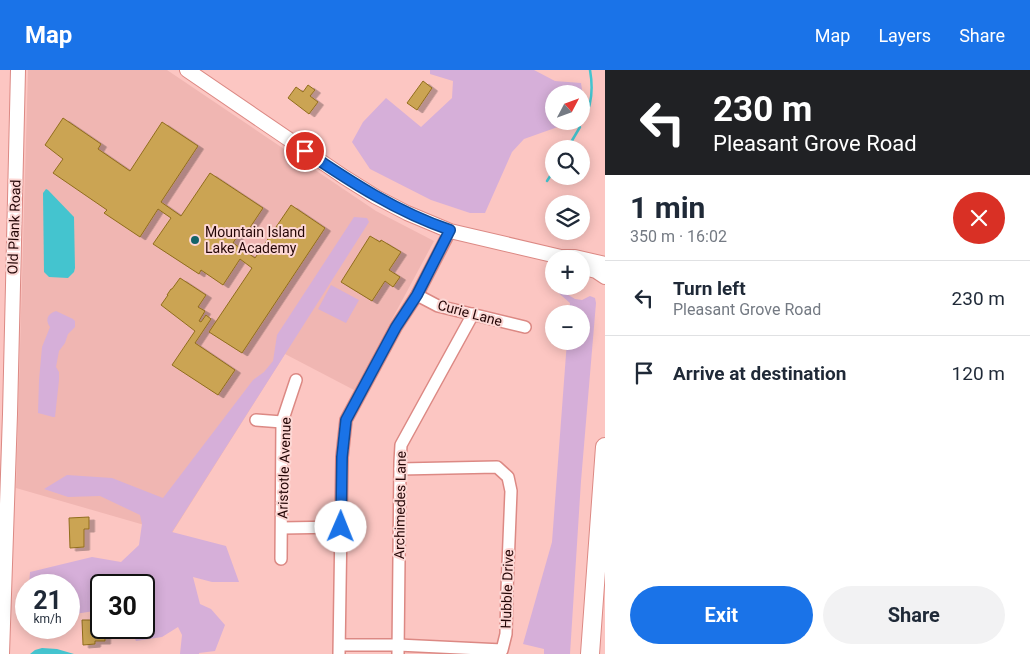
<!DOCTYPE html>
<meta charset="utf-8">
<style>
:root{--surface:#fff;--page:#f2f2f3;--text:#1f2937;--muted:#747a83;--line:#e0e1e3;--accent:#1a73e8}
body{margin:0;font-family:Roboto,sans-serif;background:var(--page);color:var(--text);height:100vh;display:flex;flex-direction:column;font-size:19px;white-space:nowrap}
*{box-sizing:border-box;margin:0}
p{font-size:16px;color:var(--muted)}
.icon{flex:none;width:28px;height:28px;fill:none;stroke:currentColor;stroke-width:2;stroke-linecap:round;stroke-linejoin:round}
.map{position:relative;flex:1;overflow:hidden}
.sheet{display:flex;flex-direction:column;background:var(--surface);width:425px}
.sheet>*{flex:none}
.top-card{background:#202124;color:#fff;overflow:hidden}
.needle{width:32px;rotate:49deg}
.tools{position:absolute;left:545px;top:15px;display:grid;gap:10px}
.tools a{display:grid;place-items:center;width:45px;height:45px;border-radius:50%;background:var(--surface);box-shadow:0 2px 12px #0003;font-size:25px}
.speed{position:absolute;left:15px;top:504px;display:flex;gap:10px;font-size:25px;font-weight:700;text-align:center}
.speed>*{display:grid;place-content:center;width:65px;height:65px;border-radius:50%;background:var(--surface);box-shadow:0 2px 12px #0003;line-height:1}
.speed small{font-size:12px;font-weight:400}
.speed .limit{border:2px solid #111;border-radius:8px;background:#fff;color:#111}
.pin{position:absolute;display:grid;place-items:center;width:42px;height:42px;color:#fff;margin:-21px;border:2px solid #fff;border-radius:50%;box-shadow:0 1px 5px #0007}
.me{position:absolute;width:55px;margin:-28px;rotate:1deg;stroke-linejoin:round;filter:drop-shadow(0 0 4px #0008)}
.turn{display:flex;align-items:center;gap:18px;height:105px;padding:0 25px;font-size:22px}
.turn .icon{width:65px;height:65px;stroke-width:2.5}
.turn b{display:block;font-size:35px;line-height:42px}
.round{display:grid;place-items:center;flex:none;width:52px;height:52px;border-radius:26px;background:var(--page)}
.head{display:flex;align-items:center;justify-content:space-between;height:85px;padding:0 25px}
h1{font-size:30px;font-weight:700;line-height:38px}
.cta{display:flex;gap:10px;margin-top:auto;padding:10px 25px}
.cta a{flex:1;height:58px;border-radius:30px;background:var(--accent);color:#fff;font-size:20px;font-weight:700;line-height:58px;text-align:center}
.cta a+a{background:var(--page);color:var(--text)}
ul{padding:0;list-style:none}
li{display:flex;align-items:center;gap:15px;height:75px;padding:0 25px;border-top:1px solid var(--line)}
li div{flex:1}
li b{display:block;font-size:19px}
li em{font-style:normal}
header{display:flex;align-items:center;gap:30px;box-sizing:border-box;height:70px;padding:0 25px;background:var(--accent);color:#fff}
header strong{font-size:24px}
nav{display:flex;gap:28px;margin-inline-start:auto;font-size:18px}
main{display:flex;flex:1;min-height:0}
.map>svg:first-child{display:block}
.built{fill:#f0b6b2}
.green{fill:#d6afd9}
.water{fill:#44c4cf}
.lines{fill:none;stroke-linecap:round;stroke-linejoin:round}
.stream{stroke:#44c4cf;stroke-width:2.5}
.building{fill:#cba452;stroke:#906d1e;filter:url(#shadow)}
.minor-casing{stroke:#dc8984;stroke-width:14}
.tertiary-casing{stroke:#dc8984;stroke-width:16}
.trunk-casing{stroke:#dc8984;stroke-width:20}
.minor{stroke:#fff;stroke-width:11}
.tertiary{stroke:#fff;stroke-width:14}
.trunk{stroke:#fff;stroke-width:18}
.route-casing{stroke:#114b97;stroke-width:12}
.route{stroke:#1a73e8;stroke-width:9}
.poi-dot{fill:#136369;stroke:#fdd8d5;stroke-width:2}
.labels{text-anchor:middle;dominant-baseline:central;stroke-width:4;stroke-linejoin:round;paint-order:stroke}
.street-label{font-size:14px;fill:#240606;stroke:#fdd8d5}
.poi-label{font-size:14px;fill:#240606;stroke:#fdd8d5;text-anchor:start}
</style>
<header>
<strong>Map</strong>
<nav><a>Map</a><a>Layers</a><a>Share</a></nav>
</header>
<main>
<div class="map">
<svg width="605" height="584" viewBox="0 0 605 584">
<defs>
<filter id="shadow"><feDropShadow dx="5.5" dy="3" stdDeviation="0" flood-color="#0004"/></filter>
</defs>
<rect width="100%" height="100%" fill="#fcc6c2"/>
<!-- built -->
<path class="built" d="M 28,0 L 167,0 L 376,141 L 434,171 L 354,320 L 285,284 L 172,463 L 16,418 Z"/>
<!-- green -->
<g class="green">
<path d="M 430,0 L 534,0 L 555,11 L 581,13 L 583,26 L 581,27 L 581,24 L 554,24 L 554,51 L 569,51 L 569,53 L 524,69 L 512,82 L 485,143 L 470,143 L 431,130 L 370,99 L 352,72 L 363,52 L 386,28 L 421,57 L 452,28 L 453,11 L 430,4 Z"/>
<path d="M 354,147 L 367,148 L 369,152 L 172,462 L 226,476 L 239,512 L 212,512 L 193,507 L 200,534 L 211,539 L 225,555 L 215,581 L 199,583 L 199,584 L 180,584 L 182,565 L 178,557 L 162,567 L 136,571 L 132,562 L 133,558 L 144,558 L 144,515 L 101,515 L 101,538 L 94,541 L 69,545 L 69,515 L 29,515 L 30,502 L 92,487 L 121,492 L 139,475 L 142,454 L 140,445 L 100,426 L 68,427 L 44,419 L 67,405 L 112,408 L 163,428 L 253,310 L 264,302 L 273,291 L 277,265 Z"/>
<path d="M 331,215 L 359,230 L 346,253 L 318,239 Z"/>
<path d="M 554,219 L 565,223 L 575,229 L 582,230 L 590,226 L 595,228 L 596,233 L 581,411 L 570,584 L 544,584 L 544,579 L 523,574 L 552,472 L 567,271 L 581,271 L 581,244 L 569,244 L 570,233 Z"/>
<path d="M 56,241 L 73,249 L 75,251 L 75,257 L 68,264 L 65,273 L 59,281 L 56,297 L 59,302 L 59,310 L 55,347 L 53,347 L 38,343 L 39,310 L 42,277 L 50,257 C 45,250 47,244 56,241 Z"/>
</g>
<!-- water -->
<g class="water">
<path d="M 46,119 L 48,120 L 74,147 L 75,198 L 74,202 L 68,208 L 49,207 L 44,202 L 43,123 Z"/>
<path d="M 42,578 L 57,579 L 74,584 L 30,584 L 35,580 Z"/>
</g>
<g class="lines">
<!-- stream -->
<g class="stream">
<path d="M 584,49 C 593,33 593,17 590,0"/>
<path d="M 567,79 L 580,57"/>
<path d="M 547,111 L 554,100"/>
</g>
</g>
<!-- building -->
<g class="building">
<path d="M 423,11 L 432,18 L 417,40 L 407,33 Z"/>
<path d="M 308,15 L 315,20 L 310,26 L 318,32 L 309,44 L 288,28 L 296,17 L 303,22 Z"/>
<path d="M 63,48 L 101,74 L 98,79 L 130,101 L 162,52 L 198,76 L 161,132 L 181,146 L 210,103 L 263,138 L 247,162 L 242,159 L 233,173 L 255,188 L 291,135 L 325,158 L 242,283 L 209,262 L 252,198 L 240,189 L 223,215 L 201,200 L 199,204 L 153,174 L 171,148 L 158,139 L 140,167 L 104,143 L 107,140 L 53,103 L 63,89 L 45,75 Z"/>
<path d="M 370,166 L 380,172 L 381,170 L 401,182 L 389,200 L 400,207 L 393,217 L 385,211 L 372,231 L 341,212 Z"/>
<path d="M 180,208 L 206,225 L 198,237 L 205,241 L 199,251 L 201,252 L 206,245 L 211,249 L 195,273 L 235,300 L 218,325 L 172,295 L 195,261 L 161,235 L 168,225 L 167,225 L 171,219 L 172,219 Z"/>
<path d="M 89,447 L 89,459 L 84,459 L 84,477 L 70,478 L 69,448 Z"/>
<path d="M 82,550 L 94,550 L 95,562 L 105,562 L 105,571 L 95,571 L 95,574 L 83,575 Z"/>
</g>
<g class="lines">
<defs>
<g id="minor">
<path d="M 417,225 L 438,236 L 525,257"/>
<path d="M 256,350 L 282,352"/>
<path d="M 282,458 L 341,457"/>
<path d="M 281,489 L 282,352 L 296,310"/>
<path d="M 340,575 L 398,575 L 502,580 L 506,564 L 507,520 L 511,421 L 508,407 L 497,397 L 400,399"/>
<path d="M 339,584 L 342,387 L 346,350 L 396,257 L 417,225 L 450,161"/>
<path d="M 398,584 L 400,392 L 401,375 L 473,244"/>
</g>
<g id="tertiary">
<path d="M 187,0 L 344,107 L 376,127 L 407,143 L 450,161 L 561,187"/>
<path d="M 564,189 L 561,187 L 575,187 L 605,194"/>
<path d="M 581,197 L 596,201 L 605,207"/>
<path d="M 2,584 L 10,344 L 18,0"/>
</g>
<path id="trunk" d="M 590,584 L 605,377"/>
</defs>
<!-- minor casing -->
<use href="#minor" class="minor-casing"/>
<!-- tertiary casing -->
<use href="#tertiary" class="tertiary-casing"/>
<!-- trunk casing -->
<use href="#trunk" class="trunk-casing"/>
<!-- minor -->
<use href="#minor" class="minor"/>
<!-- tertiary -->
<use href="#tertiary" class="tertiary"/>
<!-- trunk -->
<use href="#trunk" class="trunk"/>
</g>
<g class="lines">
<defs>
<path id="route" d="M 305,81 C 351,112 397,142 450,160 L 417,225 L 396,257 L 346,350 L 342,387 L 341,457"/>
</defs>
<!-- route casing -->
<use href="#route" class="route-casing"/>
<!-- route -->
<use href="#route" class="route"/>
</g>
<!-- markers -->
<circle class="poi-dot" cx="195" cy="170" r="5"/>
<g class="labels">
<!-- street labels -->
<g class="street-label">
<text transform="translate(14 157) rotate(-88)">Old Plank Road</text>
<text transform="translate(470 243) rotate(15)">Curie Lane</text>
<text transform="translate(284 398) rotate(-88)">Aristotle Avenue</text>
<text transform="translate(400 435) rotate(-89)">Archimedes Lane</text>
<text transform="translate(507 519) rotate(-88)">Hubble Drive</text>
</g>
<!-- poi labels -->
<g class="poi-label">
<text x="205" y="162">Mountain Island<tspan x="205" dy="16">Lake Academy</tspan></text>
</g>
</g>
</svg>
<div class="tools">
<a><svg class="needle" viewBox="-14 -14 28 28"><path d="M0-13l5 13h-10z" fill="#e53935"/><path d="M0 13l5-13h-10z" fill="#747a83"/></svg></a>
<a><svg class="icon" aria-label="search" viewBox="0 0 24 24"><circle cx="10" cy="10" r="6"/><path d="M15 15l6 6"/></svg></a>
<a><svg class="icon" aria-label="layers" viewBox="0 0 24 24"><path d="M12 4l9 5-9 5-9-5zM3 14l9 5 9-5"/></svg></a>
<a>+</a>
<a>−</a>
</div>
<div class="speed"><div>21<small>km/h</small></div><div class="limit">30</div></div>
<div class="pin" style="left:305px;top:81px;background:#d93025"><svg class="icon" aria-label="arrive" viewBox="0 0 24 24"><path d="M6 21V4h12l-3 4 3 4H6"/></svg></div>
<svg class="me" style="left:341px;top:457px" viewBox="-20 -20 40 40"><circle r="19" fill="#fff"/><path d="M0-13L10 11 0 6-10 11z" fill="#1a73e8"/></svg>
</div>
<section class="sheet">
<div class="top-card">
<div class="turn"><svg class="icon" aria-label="left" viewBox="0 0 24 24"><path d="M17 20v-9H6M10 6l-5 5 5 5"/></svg><div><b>230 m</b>Pleasant Grove Road</div></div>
</div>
<div class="head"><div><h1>1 min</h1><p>350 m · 16:02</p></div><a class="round" style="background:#d93025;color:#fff"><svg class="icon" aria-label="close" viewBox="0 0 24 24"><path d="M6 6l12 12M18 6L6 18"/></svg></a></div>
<ul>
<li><svg class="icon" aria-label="left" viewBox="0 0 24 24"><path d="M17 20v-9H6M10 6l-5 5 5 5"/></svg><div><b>Turn left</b><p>Pleasant Grove Road</p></div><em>230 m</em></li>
<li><svg class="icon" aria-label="arrive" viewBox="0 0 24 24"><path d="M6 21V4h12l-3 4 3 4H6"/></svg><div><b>Arrive at destination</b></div><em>120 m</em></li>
</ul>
<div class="cta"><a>Exit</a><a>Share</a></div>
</section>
</main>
